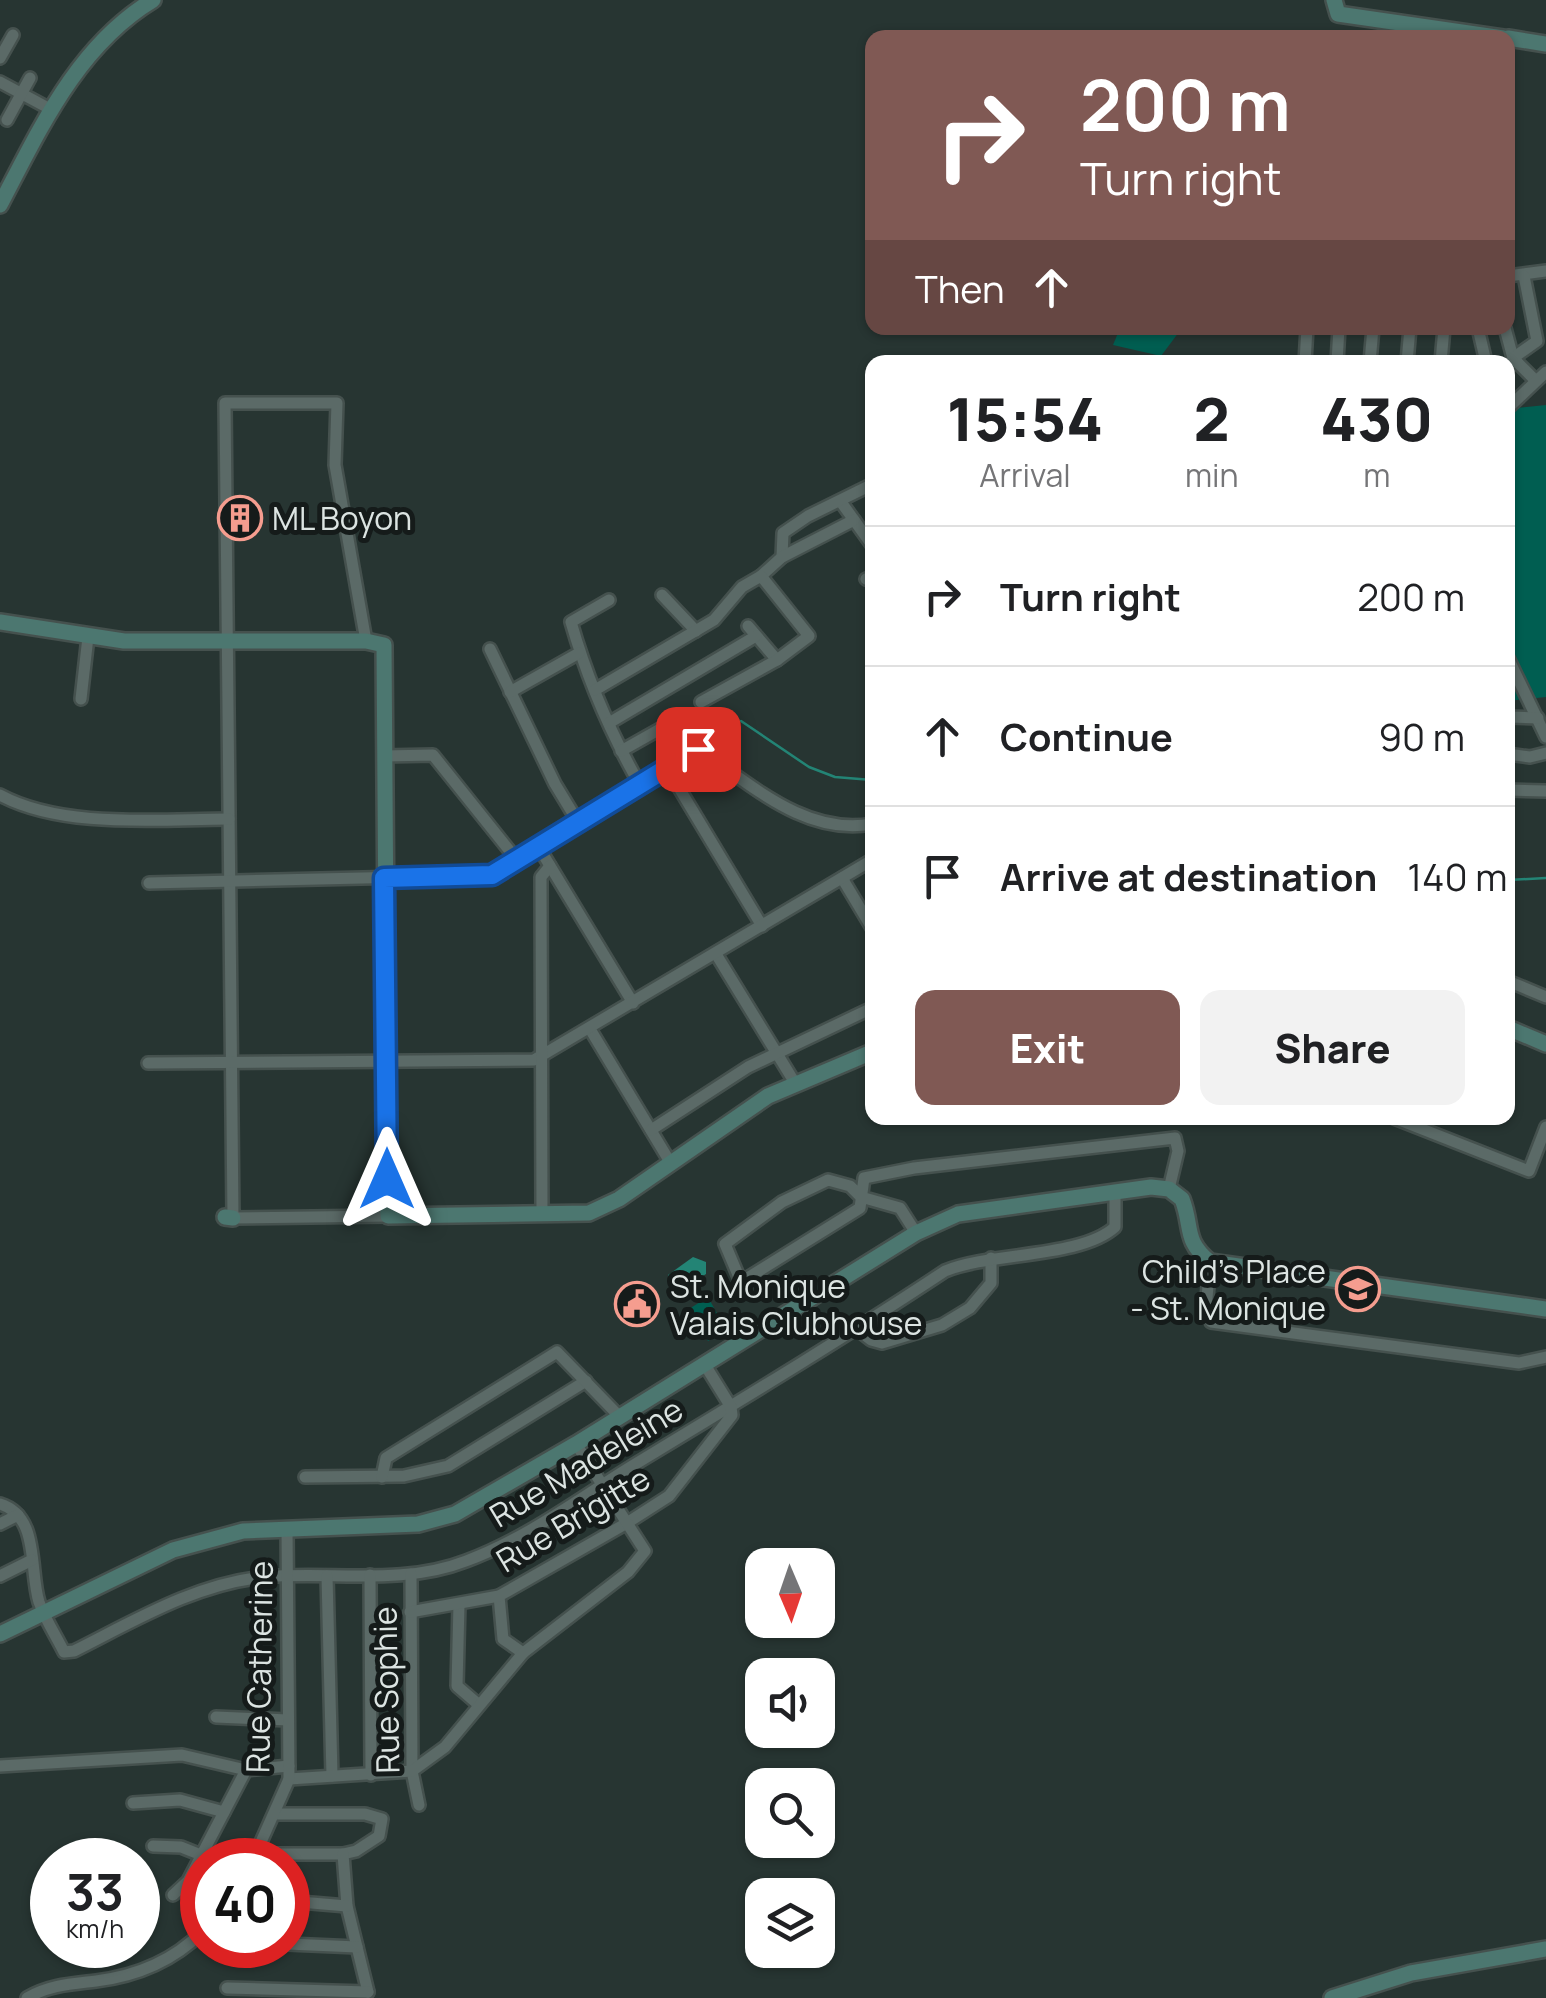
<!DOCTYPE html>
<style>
:root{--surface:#fff;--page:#f2f2f2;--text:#202124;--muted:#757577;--line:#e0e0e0;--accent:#805954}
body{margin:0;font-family:Manrope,sans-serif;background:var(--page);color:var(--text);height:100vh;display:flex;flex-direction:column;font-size:38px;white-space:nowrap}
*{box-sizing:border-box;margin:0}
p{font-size:32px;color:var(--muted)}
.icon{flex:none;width:55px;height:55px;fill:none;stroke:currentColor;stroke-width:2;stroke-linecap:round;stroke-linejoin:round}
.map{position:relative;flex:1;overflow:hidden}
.side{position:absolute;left:865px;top:355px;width:650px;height:770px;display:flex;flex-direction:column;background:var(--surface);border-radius:20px;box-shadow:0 2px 8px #0004}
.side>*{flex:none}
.hud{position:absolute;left:865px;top:30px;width:650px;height:305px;border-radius:20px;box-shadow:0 2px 8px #0004;background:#805954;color:#fff;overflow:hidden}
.needle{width:65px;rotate:178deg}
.buttons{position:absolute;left:745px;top:1548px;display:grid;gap:20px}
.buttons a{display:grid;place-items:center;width:90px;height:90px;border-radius:20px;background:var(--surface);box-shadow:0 2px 8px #0004;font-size:50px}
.speed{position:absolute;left:30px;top:1838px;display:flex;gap:20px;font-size:50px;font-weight:700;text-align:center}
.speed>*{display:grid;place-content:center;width:130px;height:130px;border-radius:50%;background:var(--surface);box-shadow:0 2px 8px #0004;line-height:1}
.speed small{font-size:25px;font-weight:400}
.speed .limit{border:15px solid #d22;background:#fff;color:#111}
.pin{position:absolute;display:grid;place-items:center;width:85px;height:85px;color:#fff;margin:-42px;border-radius:20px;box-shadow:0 5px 15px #0006}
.me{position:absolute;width:110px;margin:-55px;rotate:0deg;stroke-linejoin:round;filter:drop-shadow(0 0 8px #0008)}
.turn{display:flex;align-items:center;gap:35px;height:210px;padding:0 50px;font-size:45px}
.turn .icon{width:130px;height:130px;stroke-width:2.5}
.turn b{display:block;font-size:70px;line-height:85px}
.then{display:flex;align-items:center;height:95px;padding:0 50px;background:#0003;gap:20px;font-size:38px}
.eta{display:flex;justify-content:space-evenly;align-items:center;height:170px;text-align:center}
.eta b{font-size:60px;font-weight:800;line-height:70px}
.primary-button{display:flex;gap:20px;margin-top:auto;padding:20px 50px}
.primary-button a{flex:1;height:115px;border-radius:20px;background:var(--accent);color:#fff;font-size:40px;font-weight:800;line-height:115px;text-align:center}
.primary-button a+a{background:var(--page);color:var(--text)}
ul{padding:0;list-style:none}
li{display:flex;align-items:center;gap:30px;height:140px;padding:0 50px;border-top:2px solid var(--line)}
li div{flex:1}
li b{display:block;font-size:38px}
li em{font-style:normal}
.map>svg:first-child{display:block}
.green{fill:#005e51}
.water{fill:#238475}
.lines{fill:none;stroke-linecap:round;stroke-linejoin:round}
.stream{stroke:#238475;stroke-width:2.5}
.street-casing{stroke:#45514e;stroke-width:16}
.secondary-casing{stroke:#45514e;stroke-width:20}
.street{stroke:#5b6a67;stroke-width:11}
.secondary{stroke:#4c7770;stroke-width:15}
.route-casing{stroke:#114b97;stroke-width:25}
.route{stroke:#1a73e8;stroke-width:18}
.labels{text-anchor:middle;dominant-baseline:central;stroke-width:10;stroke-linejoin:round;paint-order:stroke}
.poi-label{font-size:32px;fill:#dce4e2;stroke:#151b1a;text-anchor:start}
.street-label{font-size:32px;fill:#dce4e2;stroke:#151b1a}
</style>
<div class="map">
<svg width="1546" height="1998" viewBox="0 0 1546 1998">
<rect width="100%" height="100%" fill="#273532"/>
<!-- green -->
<g class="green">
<path d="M 1120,328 L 1182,328 L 1161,356 L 1113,345 Z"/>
<path d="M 1546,405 L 1546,697 L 1508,701 L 1508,409 Z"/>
<path d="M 708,1297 L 726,1330 L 708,1341 L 689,1309 Z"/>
</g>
<!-- water -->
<path class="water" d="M 693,1257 L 706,1262 L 706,1274 L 678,1292 L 668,1275 Z"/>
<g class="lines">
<!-- stream -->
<g class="stream">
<path d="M 741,721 L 809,767 L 835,777 L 872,780"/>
<path d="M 1508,880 L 1546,878"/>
</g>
<defs>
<g id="street">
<path d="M 0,58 L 13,35"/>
<path d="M 0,82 L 52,110"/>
<path d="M 7,120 L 30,78"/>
<path d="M 1508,276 L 1546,271"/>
<path d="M 1478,328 L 1486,362"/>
<path d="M 1505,328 L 1513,358 L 1536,381"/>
<path d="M 1513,358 L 1537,341 L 1524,276"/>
<path d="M 1305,362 L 1307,328"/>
<path d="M 1337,362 L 1339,328"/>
<path d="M 1370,362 L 1373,328"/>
<path d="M 1407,362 L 1410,328"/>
<path d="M 1441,362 L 1444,328"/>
<path d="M 1508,408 L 1546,372"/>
<path d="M 841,502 L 872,545"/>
<path d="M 782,557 L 783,533 L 808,516 L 871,485"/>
<path d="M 761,576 L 782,557 L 854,520"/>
<path d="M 866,579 L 872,577"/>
<path d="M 662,595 L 696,631"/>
<path d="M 609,600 L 571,622 C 587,678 611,734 640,785"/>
<path d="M 748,626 L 777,660"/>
<path d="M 366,641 L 335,465 L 337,403 L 225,403 L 233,1218 L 388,1216"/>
<path d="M 490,649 L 555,784 L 578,822"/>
<path d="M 1508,658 L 1546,737"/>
<path d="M 595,690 L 714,620 L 742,587 L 761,576 L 809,636 L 777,660 L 701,702"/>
<path d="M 510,692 L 579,653"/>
<path d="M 81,699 L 88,637"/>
<path d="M 1508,717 L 1538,718"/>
<path d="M 609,723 L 756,636"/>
<path d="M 621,751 L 676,720"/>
<path d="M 1508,754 L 1530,757 L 1546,753"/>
<path d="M 384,756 L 433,755 L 517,860"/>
<path d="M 667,768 L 762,926"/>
<path d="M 1508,790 L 1546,791"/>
<path d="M 0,795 C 63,829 159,819 229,819"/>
<path d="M 538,846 L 633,1003"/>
<path d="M 842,878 L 872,928"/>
<path d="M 149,883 L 492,875 L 698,749 C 751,784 805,836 872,824"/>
<path d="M 716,954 L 795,1083"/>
<path d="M 1508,981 L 1546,997"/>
<path d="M 590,1029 L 670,1162"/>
<path d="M 148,1063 L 534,1060 L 872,860"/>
<path d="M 1394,1118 L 1529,1171 L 1546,1127"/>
<path d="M 651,1130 L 748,1067 L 872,1008"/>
<path d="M 542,1214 L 541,877 L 550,866"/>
<path d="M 916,1233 L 900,1208 L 861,1197 L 850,1186 L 828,1180 L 782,1202 L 725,1244 L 741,1282 L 860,1208 L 864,1178 L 914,1168 L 1175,1138 L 1178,1151 L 1169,1189"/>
<path d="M 1210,1262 L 1206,1310 L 1211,1322 L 1519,1363 L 1546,1357"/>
<path d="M 857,1329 L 871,1340 L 882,1343 L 942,1325 L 970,1308 L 991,1283 L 991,1258"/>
<path d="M 305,1477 L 404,1476 L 448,1466 L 586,1381"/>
<path d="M 382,1477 L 386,1458 L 557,1352 L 619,1416"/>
<path d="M 0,1504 C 40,1516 29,1570 39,1602 C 45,1619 56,1636 64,1652 L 74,1651 C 134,1621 195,1584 263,1577 C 330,1571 402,1586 466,1561 C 528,1538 581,1497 637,1463 C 741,1400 844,1338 945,1271 C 991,1252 1081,1258 1115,1227 L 1115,1193"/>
<path d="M 0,1524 L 18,1515"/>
<path d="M 411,1574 L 412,1771 L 419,1805"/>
<path d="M 370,1575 L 371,1775"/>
<path d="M 0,1576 L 32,1560"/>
<path d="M 327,1576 L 332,1776"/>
<path d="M 499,1596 L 503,1639 L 523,1653"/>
<path d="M 459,1604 L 457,1686 L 479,1705"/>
<path d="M 410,1612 L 499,1596 L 627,1523 L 669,1496 L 732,1415 L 731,1407 L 705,1365"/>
<path d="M 216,1717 L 288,1720"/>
<path d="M 0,1766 L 182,1755 L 246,1770 L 289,1766"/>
<path d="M 289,1779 L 412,1771 L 445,1747 L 523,1653 L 628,1572 L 645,1551 L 576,1444"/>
<path d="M 133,1803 L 180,1800 L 224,1812"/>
<path d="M 153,1846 L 181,1847 L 201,1855"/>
<path d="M 256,1854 L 343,1854 L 356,1851 L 379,1836 L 382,1819 L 365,1814 L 275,1814"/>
<path d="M 343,1854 L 347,1906 L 368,1992"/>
<path d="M 253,1860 L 289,1779 L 287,1528"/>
<path d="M 173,1895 L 188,1881 L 246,1770"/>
<path d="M 288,1901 L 347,1906"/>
<path d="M 288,1944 L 357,1947"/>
<path d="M 227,1988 L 368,1992"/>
<path d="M 27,1998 C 49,1985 71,1984 96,1981 C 136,1976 173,1961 202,1932"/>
</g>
<g id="secondary">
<path d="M 1334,0 L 1338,14 L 1503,38"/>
<path d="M 1508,38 L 1546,44"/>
<path d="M 0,205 C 40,129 77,46 153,0"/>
<path d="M 0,622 L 124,641 L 366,641 L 384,645 L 388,1216 L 589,1213 L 619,1199 L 768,1096 L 872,1052"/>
<path d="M 1508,1028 L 1546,1044"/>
<path d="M 225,1217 L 233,1218"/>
<path d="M 0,1634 L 173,1550 L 243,1531 L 418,1524 L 455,1514 L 576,1444 L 916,1233 L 958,1214 L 1151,1187 L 1169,1189 L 1182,1199 C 1193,1227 1183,1240 1210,1262 L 1546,1309"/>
<path d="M 1332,1998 L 1411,1973 L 1546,1949"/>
</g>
</defs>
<!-- street casing -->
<use href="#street" class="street-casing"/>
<!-- secondary casing -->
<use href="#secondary" class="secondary-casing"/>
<!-- street -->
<use href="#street" class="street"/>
<!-- secondary -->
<use href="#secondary" class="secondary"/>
</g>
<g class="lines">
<defs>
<path id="route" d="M 387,1179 L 384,878 L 492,875 L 698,749"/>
</defs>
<!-- route casing -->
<use href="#route" class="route-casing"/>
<!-- route -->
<use href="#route" class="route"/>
</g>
<!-- icons -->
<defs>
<symbol id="building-ring" viewBox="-11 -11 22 22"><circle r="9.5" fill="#151b1a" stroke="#f59d8f" stroke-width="1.5"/><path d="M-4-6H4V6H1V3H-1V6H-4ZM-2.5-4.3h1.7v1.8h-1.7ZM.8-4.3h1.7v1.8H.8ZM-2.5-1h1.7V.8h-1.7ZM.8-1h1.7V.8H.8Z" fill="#f59d8f"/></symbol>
<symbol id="school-ring" viewBox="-11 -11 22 22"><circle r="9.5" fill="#151b1a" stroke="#f59d8f" stroke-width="1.5"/><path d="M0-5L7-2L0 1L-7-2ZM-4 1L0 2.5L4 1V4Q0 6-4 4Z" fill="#f59d8f"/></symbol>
<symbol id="civic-ring" viewBox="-11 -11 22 22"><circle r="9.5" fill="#151b1a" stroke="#f59d8f" stroke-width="1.5"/><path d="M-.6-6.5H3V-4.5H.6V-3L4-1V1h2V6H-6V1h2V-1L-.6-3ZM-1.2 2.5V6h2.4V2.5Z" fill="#f59d8f"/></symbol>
</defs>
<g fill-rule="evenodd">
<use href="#building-ring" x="215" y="493" width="50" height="50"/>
<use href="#school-ring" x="1333" y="1264" width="50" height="50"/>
<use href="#civic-ring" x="612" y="1279" width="50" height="50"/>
</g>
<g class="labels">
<!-- poi labels -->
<g class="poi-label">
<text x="272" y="518">ML Boyon</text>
<text x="1326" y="1271" text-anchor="end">Child's Place<tspan x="1326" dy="37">- St. Monique</tspan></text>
<text x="670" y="1286">St. Monique<tspan x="670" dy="37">Valais Clubhouse</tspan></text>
</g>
<!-- street labels -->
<g class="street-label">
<text transform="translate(586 1462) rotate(-31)">Rue Madeleine</text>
<text transform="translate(573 1519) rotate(-31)">Rue Brigitte</text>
<text transform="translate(259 1667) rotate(-89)">Rue Catherine</text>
<text transform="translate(386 1690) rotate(-91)">Rue Sophie</text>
</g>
</g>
</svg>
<div class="buttons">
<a><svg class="needle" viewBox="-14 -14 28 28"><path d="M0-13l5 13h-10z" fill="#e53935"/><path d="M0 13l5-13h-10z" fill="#757577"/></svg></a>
<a><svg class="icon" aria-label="sound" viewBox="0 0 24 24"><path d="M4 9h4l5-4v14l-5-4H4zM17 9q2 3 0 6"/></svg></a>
<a><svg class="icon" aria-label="search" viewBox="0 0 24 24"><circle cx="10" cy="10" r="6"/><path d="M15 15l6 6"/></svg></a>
<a><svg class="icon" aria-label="layers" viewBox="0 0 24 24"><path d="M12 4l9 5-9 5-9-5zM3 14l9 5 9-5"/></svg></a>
</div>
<div class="speed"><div>33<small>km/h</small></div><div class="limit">40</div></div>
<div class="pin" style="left:698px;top:749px;background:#d93025"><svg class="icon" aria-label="arrive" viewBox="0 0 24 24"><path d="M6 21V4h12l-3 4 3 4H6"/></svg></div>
<svg class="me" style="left:387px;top:1179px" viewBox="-20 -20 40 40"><path d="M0-17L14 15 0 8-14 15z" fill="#1a73e8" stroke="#fff" stroke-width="4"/></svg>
<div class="hud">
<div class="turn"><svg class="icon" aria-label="right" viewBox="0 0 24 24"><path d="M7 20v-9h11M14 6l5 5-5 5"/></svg><div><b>200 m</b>Turn right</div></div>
<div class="then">Then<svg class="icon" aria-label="ahead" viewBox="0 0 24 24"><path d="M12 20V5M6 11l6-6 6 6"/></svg></div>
</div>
<section class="side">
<div class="eta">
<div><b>15:54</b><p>Arrival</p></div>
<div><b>2</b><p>min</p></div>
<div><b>430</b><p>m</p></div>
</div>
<ul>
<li><svg class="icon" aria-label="right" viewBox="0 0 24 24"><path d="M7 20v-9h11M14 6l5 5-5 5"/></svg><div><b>Turn right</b></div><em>200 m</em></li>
<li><svg class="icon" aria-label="ahead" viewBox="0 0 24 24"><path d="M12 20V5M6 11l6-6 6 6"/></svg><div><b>Continue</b></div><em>90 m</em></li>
<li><svg class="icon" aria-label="arrive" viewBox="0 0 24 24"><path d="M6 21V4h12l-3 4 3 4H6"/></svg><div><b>Arrive at destination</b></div><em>140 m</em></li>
</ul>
<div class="primary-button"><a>Exit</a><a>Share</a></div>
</section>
</div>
